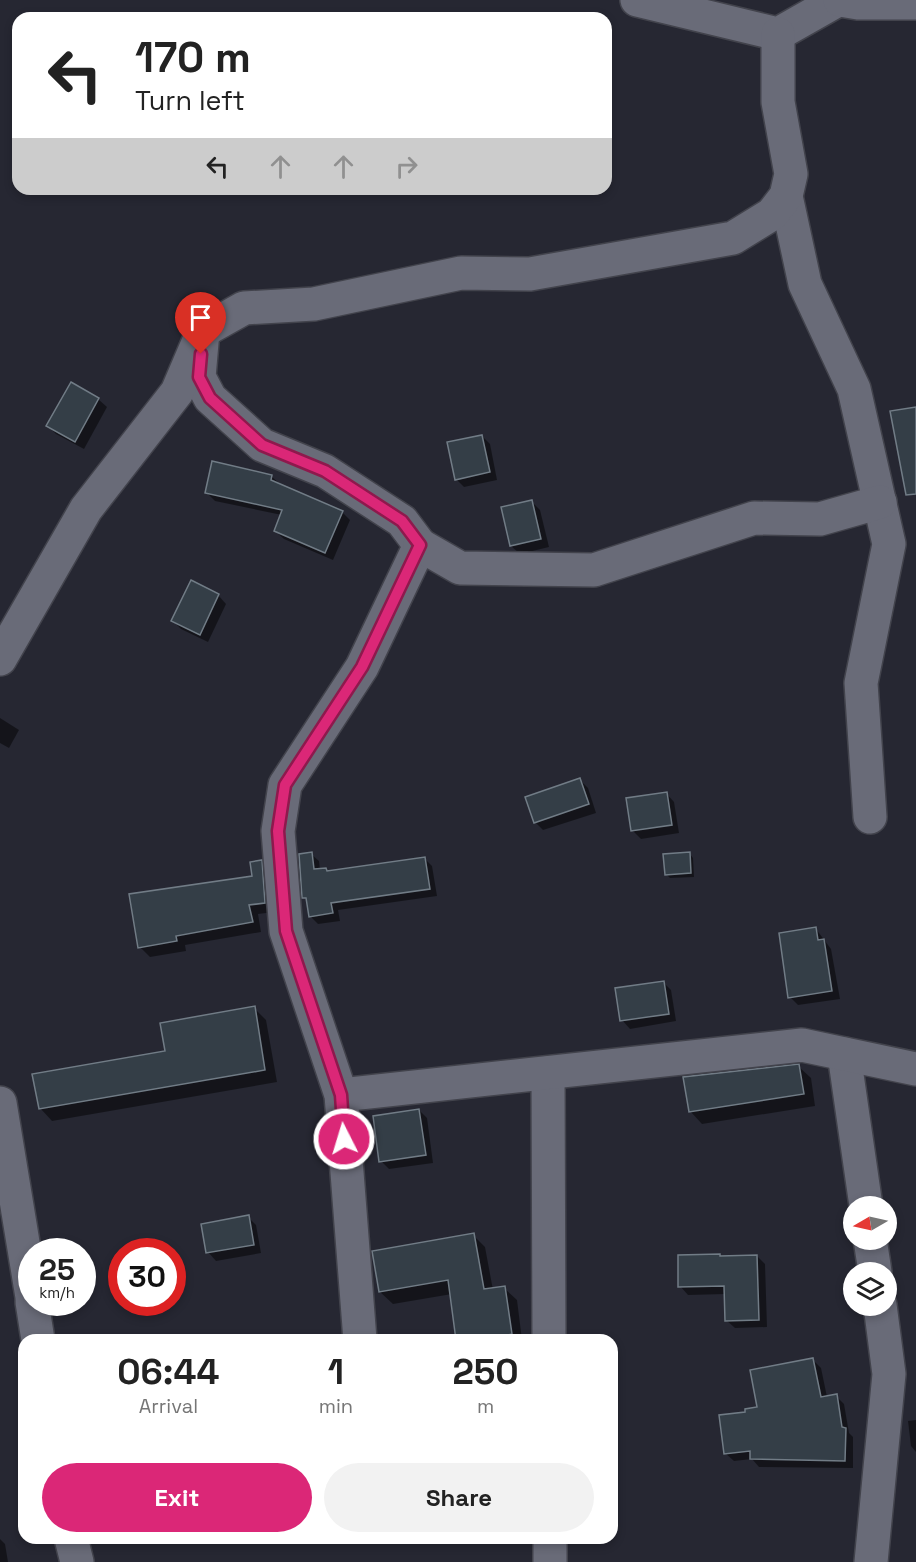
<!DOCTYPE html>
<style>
:root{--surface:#fff;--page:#f2f2f2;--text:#222;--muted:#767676;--accent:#db2777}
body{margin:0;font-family:"Space Grotesk",sans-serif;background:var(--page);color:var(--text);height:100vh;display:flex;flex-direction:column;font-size:22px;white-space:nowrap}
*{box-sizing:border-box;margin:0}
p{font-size:20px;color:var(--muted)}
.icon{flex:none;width:33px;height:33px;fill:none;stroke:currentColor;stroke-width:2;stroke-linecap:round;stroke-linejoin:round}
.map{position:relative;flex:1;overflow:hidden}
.side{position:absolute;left:18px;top:1334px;width:600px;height:210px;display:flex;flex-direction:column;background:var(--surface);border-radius:18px;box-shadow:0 3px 9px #0003}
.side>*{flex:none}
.hud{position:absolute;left:12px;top:12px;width:600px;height:183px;border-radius:18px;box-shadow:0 3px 9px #0003;background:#fff;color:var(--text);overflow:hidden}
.needle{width:39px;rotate:261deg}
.buttons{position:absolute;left:843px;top:1196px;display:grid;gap:12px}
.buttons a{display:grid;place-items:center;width:54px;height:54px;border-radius:50%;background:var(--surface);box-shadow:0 3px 9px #0003;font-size:30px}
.speed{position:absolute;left:18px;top:1238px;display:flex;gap:12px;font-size:30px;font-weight:700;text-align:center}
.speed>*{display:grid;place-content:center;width:78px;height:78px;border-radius:50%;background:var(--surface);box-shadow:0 3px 9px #0003;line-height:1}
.speed small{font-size:15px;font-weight:400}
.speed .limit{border:9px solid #d22;background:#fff;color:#111}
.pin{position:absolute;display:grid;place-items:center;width:51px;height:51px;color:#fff;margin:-62px -26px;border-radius:50% 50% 50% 0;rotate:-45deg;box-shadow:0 0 6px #0007}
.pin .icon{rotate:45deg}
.me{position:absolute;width:66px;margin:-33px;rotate:355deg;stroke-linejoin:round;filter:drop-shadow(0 0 4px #0008)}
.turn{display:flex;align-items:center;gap:21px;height:126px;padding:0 24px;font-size:27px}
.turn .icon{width:78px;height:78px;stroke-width:2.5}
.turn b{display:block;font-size:42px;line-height:51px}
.lanes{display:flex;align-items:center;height:57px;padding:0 24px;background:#0003;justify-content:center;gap:30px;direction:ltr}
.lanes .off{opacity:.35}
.eta{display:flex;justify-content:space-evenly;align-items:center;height:102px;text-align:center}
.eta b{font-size:36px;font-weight:700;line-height:42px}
.primary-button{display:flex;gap:12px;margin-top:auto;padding:12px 24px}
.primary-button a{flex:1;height:69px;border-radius:36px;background:var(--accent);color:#fff;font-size:24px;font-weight:700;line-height:69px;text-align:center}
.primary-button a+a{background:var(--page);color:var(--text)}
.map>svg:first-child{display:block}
.shadow{fill:#0007}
.building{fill:#343e47;stroke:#717c86;stroke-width:1.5}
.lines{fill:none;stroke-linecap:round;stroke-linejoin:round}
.minor-casing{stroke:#42434c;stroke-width:36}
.minor{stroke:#696b78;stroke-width:33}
.route-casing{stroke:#8e194d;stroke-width:15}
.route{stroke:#db2777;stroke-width:10}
</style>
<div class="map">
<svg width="916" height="1562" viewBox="0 0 916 1562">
<rect width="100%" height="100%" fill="#262732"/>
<!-- shadow -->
<g class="shadow">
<path d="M 98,399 L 107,407 L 84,449 L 56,434 L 48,426 Z"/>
<path d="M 482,436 L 490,444 L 497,480 L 464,487 L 456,479 Z"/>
<path d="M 271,476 L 280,484 L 342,512 L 350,520 L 333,560 L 284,539 L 275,531 L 282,515 L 215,501 L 207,493 Z"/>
<path d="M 532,502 L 540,510 L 549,547 L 520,554 L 511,546 L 503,508 Z"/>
<path d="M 191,582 L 218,595 L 226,604 L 208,642 L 181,629 L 173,621 Z"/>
<path d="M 0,718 L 19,730 L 9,748 L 0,743 Z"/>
<path d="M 580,780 L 588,788 L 596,813 L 543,830 L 535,822 Z"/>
<path d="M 666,793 L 674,802 L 679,833 L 641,839 L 633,831 Z"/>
<path d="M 311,854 L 319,861 L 320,870 L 326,869 L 329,872 L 425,859 L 432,866 L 437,896 L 338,910 L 340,921 L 318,924 L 310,916 L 308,902 L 304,897 Z"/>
<path d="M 690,854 L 693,858 L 694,877 L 670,878 L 666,874 Z"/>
<path d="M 261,862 L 271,872 L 274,912 L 258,914 L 261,932 L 185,945 L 186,951 L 150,957 L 140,947 L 254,877 Z"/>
<path d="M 816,929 L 831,949 L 840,999 L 798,1005 L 790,997 Z"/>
<path d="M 663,982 L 671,990 L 676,1021 L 630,1029 L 622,1020 Z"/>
<path d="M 254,1008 L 266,1020 L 277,1082 L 52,1121 L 40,1108 L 167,1052 Z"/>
<path d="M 798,1066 L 811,1078 L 815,1106 L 702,1124 L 690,1111 Z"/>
<path d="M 419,1110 L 427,1118 L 433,1163 L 389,1169 L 381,1161 Z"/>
<path d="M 248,1217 L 256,1225 L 261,1253 L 216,1261 L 208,1252 Z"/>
<path d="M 473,1235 L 485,1247 L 493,1290 L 504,1288 L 517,1300 L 522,1340 L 458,1340 L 452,1294 L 393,1304 L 380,1292 Z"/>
<path d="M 757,1256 L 765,1264 L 767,1327 L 735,1328 L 726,1320 L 726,1294 L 688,1295 L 680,1286 Z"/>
<path d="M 813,1360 L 821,1368 L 827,1397 L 836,1396 L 844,1404 L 849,1433 L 853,1437 L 853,1468 L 759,1467 L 752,1459 L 734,1461 L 725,1453 L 747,1413 L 759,1408 Z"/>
<path d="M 916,1420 L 916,1452 L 911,1446 L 908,1421 Z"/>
<path d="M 0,1539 L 5,1544 L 8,1562 L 0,1562 Z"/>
</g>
<!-- building -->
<g class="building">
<path d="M 71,382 L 99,398 L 75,442 L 46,426 Z"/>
<path d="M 916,407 L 916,494 L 906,495 L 890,411 Z"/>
<path d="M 482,435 L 490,472 L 455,480 L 447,442 Z"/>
<path d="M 212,461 L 272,475 L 271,480 L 343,511 L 325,553 L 274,531 L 282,510 L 205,493 Z"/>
<path d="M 532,500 L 541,539 L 510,546 L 501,507 Z"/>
<path d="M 191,580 L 219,594 L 200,635 L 171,621 Z"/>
<path d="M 580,778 L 589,804 L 534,823 L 525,797 Z"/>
<path d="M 667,792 L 672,825 L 631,831 L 626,798 Z"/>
<path d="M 312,852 L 314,869 L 326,868 L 327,871 L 425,857 L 430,889 L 331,903 L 333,913 L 309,917 L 306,898 L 302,898 L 299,854 Z"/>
<path d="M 690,852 L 691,873 L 665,875 L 663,854 Z"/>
<path d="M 262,860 L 265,903 L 249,905 L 253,922 L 176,936 L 177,941 L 138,948 L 129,894 L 252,876 L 250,862 Z"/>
<path d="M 816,927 L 818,940 L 824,939 L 832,991 L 788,998 L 779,933 Z"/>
<path d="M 664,981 L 669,1014 L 620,1021 L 615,988 Z"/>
<path d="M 255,1006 L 265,1070 L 39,1109 L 32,1074 L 165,1051 L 160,1023 Z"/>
<path d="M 799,1064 L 804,1094 L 689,1112 L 683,1077 Z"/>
<path d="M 419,1109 L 426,1155 L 379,1162 L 373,1116 Z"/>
<path d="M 249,1215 L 254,1245 L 206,1253 L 201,1224 Z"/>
<path d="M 474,1233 L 484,1289 L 505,1286 L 512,1334 L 508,1335 L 509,1340 L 456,1340 L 448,1280 L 379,1292 L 372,1251 Z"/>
<path d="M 720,1254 L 720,1256 L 757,1255 L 759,1320 L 725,1321 L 724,1286 L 678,1287 L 678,1255 Z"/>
<path d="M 813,1358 L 821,1397 L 837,1394 L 842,1427 L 846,1428 L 845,1461 L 750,1459 L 750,1451 L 724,1454 L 719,1415 L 745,1412 L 745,1409 L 757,1407 L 750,1370 Z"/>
</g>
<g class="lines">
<defs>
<g id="minor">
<path d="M 637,0 L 778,34 L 838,0"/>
<path d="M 840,0 L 858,3 L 916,3"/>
<path d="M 786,196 L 805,284 L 854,389 L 889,544 L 861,683 L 870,817"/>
<path d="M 203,331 L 199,377 L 210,398 L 262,445 L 325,471 L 402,521 L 420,545 L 362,667 L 285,785 L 278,831 L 286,931 L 341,1095 L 360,1340"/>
<path d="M 420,545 L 460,568 L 594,570 L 754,518 L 820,519 L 880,502"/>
<path d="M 0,659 L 86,509 L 177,392 L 203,331 L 244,308 L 314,304 L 461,273 L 530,274 L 733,238 L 772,214 L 786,196 L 791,174 L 778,102 L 778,34"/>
<path d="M 844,1054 L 866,1206"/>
<path d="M 548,1073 L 549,1340"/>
<path d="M 341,1095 L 802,1045 L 916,1069"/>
<path d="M 0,1103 L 32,1297"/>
<path d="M 870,1239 L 875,1272"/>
<path d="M 32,1302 L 38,1340"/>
<path d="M 71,1538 L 77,1562"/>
<path d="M 550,1538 L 550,1562"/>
<path d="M 871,1562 L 889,1374 L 880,1305"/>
</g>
</defs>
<!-- minor casing -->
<use href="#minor" class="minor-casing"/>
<!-- minor -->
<use href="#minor" class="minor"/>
</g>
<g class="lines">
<defs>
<path id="route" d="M 201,354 L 199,377 L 210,398 L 262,445 L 325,471 L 402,521 L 420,545 L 362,667 L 285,785 L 278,831 L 286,931 L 341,1095 L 344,1139"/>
</defs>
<!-- route casing -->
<use href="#route" class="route-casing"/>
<!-- route -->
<use href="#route" class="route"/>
</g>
</svg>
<div class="buttons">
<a><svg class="needle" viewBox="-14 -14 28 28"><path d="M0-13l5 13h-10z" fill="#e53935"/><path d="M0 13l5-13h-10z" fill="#767676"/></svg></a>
<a><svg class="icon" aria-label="layers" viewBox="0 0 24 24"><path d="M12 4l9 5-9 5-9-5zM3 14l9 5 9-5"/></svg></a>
</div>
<div class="speed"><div>25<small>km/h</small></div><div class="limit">30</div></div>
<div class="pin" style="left:201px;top:354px;background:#d93025"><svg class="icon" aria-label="arrive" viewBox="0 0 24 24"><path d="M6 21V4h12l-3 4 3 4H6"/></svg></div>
<svg class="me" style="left:344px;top:1139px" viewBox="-20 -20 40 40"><circle r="17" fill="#db2777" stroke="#fff" stroke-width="3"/><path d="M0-11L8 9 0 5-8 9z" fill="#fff"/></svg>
<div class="hud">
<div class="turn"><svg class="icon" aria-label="left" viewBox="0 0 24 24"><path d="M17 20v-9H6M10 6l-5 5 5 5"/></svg><div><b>170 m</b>Turn left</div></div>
<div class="lanes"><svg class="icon" aria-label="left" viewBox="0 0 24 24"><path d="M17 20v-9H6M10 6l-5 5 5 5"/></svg><svg class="icon off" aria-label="ahead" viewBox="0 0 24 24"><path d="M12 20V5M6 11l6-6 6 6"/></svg><svg class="icon off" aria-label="ahead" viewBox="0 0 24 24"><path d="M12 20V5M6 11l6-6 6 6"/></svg><svg class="icon off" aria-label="right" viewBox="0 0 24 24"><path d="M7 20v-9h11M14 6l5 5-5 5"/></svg></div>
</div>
<section class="side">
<div class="eta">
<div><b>06:44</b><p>Arrival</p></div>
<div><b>1</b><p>min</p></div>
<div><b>250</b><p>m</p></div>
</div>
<div class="primary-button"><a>Exit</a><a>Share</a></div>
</section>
</div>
